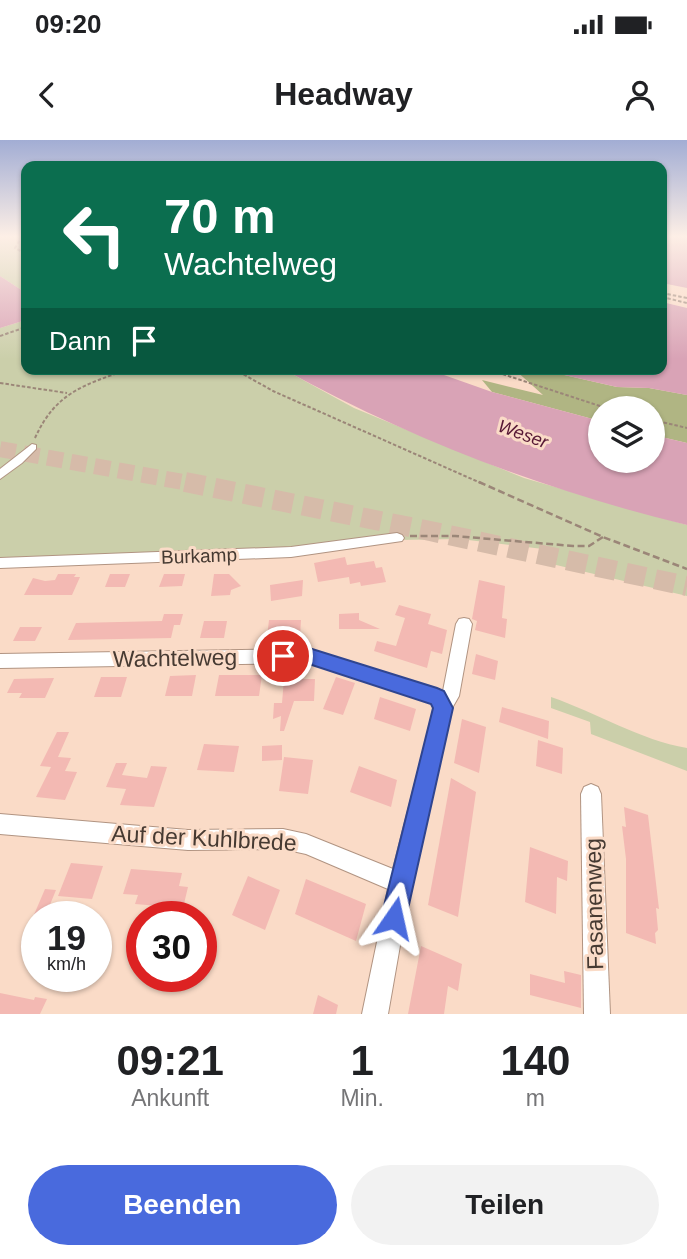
<!DOCTYPE html>
<html lang="de">
<style>
:root{--surface:#fff;--page:#f2f2f2;--text:#202124;--muted:#757577;--accent:#496add}
body{margin:0;font-family:Helvetica,sans-serif;background:var(--page);color:var(--text);height:100vh;display:flex;flex-direction:column;font-size:26px;white-space:nowrap}
*{box-sizing:border-box;margin:0}
p{font-size:23px;color:var(--muted)}
.icon{flex:none;width:38px;height:38px;fill:none;stroke:currentColor;stroke-width:2;stroke-linecap:round;stroke-linejoin:round}
.map{position:relative;height:874px;overflow:hidden}
.details{display:flex;flex-direction:column;background:var(--surface);flex:1}
.details>*{flex:none}
.hud{position:absolute;left:21px;top:21px;width:646px;height:214px;border-radius:14px;box-shadow:0 2px 5px #0004;background:#0b6e4f;color:#fff;overflow:hidden}
.controls{position:absolute;left:588px;top:256px;display:grid;gap:14px}
.controls a{display:grid;place-items:center;width:77px;height:77px;border-radius:50%;background:var(--surface);box-shadow:0 2px 5px #0004;font-size:35px}
.speed{position:absolute;left:21px;top:761px;display:flex;gap:14px;font-size:35px;font-weight:700;text-align:center}
.speed>*{display:grid;place-content:center;width:91px;height:91px;border-radius:50%;background:var(--surface);box-shadow:0 2px 5px #0004;line-height:1}
.speed small{font-size:18px;font-weight:400}
.speed .limit{border:10px solid #d22;background:#fff;color:#111}
.pin{position:absolute;display:grid;place-items:center;width:60px;height:60px;color:#fff;margin:-30px;border:4px solid #fff;border-radius:50%;box-shadow:0 2px 7px #0007}
.me{position:absolute;width:77px;margin:-38px;rotate:11deg;stroke-linejoin:round;filter:drop-shadow(0 0 5px #0008)}
.turn{display:flex;align-items:center;gap:24px;height:147px;padding:0 28px;font-size:32px}
.turn .icon{width:91px;height:91px;stroke-width:2.5}
.turn b{display:block;font-size:49px;line-height:60px}
.then{display:flex;align-items:center;height:66px;padding:0 28px;background:#0003;gap:14px;font-size:26px}
.eta{display:flex;justify-content:space-evenly;align-items:center;height:119px;text-align:center}
.eta b{font-size:42px;font-weight:600;line-height:49px}
.cta{display:flex;gap:14px;margin-top:auto;padding:14px 28px}
.cta a{flex:1;height:80px;border-radius:42px;background:var(--accent);color:#fff;font-size:28px;font-weight:600;line-height:80px;text-align:center}
.cta a+a{background:var(--page);color:var(--text)}
.status{display:flex;justify-content:space-between;align-items:center;height:49px;padding:0 35px;background:var(--surface);direction:ltr}
.status svg{height:19px;fill:currentColor}
header{display:flex;justify-content:space-between;align-items:center;height:91px;padding:0 28px;background:var(--surface);font-size:32px;font-weight:600}
.map>svg:first-child{display:block}
.green{fill:#cbcfaa}
.forest{fill:#b0b583}
.water{fill:#d9a3b6}
.building{fill:#f3b9b3}
.lines{fill:none;stroke-linecap:round;stroke-linejoin:round}
.highway-tunnel-far1{stroke:#d6bba9;stroke-width:16;stroke-dasharray:16 8;stroke-linecap:butt}
.highway-tunnel{stroke:#d6bba9;stroke-width:20;stroke-dasharray:20 10;stroke-linecap:butt}
.minor-casing{stroke:#b19482;stroke-width:2}
.path-far1{stroke:#9b8678;stroke-width:2;stroke-dasharray:3.5 2;stroke-linecap:butt}
.path{stroke:#9b8678;stroke-width:2.5;stroke-dasharray:7 3.5;stroke-linecap:butt}
.minor{fill:#fff;fill-rule:evenodd}
.route{fill:#496add;stroke:#2f4590;stroke-width:2}
.labels{text-anchor:middle;dominant-baseline:central;stroke-width:6;stroke-linejoin:round;paint-order:stroke}
.far-water-label{font-size:18px;font-style:italic;fill:#561734;stroke:#fadbc7}
.street-label{font-size:19px;fill:#463a32;stroke:#fadbc7}
.near-street-label{font-size:23px;fill:#463a32;stroke:#fadbc7}
</style>
<div class="status"><b>09:20</b><svg viewBox="0 0 49 12"><path d="M0 12V9h3v3zM5 12V6h3v6zM10 12V3h3v9zM15 12V0h3v12zM26 1h20v11H26zM47 4h2v5h-2z"/></svg></div>
<header><svg class="icon" aria-label="back" viewBox="0 0 24 24"><path d="M15 5l-7 7 7 7"/></svg>Headway<svg class="icon" aria-label="person" viewBox="0 0 24 24"><circle cx="12" cy="8" r="4"/><path d="M4 21q1-7 8-7t8 7"/></svg></header>
<div class="map">
<svg width="687" height="874" viewBox="0 0 687 874">
<rect width="100%" height="100%" fill="#fadbc7"/>
<!-- green -->
<g class="green">
<path d="M 0,96 L 26,96 L 26,153 L 0,136 Z"/>
<path d="M 26,180 L 26,229 L 283,229 L 354,268 L 524,338 L 687,385 L 687,456 L 552,424 L 551,410 L 460,399 L 399,400 L 291,415 L 0,424 L 0,188 Z"/>
<path d="M 551,557 C 597,573 640,600 687,608 L 687,631 L 591,594 L 590,582 L 551,568 Z"/>
</g>
<!-- forest -->
<path class="forest" d="M 514,229 L 538,229 L 617,247 L 649,248 L 687,255 L 687,303 L 653,295 L 653,268 L 600,268 L 600,281 L 492,252 L 482,240 L 543,255 Z"/>
<!-- water -->
<g class="water">
<path d="M 662,96 L 687,96 L 687,148 L 662,143 Z"/>
<path d="M 0,136 L 26,153 L 26,180 L 0,188 Z"/>
<path d="M 662,162 L 687,168 L 687,255 L 649,248 L 617,247 L 538,229 L 662,229 Z"/>
<path d="M 283,229 L 427,229 L 492,252 L 600,281 L 600,320 L 653,320 L 653,295 L 687,303 L 687,385 C 546,351 410,299 283,229 Z"/>
</g>
<!-- building -->
<g class="building">
<path d="M 345,417 L 347,425 L 374,421 L 376,428 L 382,427 L 386,442 L 361,446 L 360,442 L 350,444 L 349,437 L 318,442 L 314,423 Z"/>
<path d="M 58,434 L 76,434 L 74,437 L 80,437 L 72,455 L 24,455 L 33,438 L 45,441 L 55,440 Z"/>
<path d="M 110,434 L 130,434 L 125,447 L 105,447 Z"/>
<path d="M 164,434 L 185,434 L 182,446 L 159,447 Z"/>
<path d="M 214,434 L 229,434 L 241,446 L 231,450 L 230,455 L 211,456 Z"/>
<path d="M 303,440 L 302,456 L 271,461 L 270,445 Z"/>
<path d="M 479,440 L 505,446 L 502,478 L 507,479 L 505,498 L 475,490 L 477,481 L 472,479 Z"/>
<path d="M 399,465 L 431,474 L 428,484 L 447,490 L 442,514 L 431,511 L 427,528 L 374,511 L 377,501 L 396,506 L 405,478 L 395,475 Z"/>
<path d="M 359,473 L 359,480 L 380,489 L 339,489 L 339,474 Z"/>
<path d="M 164,474 L 183,474 L 180,485 L 174,485 L 171,498 L 68,500 L 76,483 L 162,481 Z"/>
<path d="M 269,480 L 301,480 L 300,497 L 267,497 Z"/>
<path d="M 204,481 L 227,481 L 224,498 L 200,498 Z"/>
<path d="M 20,487 L 42,487 L 35,501 L 13,501 Z"/>
<path d="M 476,514 L 498,521 L 495,540 L 472,534 Z"/>
<path d="M 196,535 L 192,556 L 165,556 L 170,536 Z"/>
<path d="M 219,535 L 262,535 L 259,556 L 215,556 Z"/>
<path d="M 101,537 L 127,537 L 121,557 L 94,557 Z"/>
<path d="M 336,537 L 355,543 L 343,575 L 323,569 Z"/>
<path d="M 54,538 L 45,558 L 19,558 L 22,553 L 7,553 L 14,539 Z"/>
<path d="M 284,539 L 315,539 L 314,561 L 294,561 L 284,591 L 280,591 L 281,576 L 273,579 L 274,563 L 282,563 Z"/>
<path d="M 380,557 L 416,569 L 410,591 L 374,579 Z"/>
<path d="M 502,567 L 549,581 L 548,599 L 499,582 Z"/>
<path d="M 462,579 L 486,587 L 479,633 L 454,623 Z"/>
<path d="M 57,592 L 69,592 L 58,617 L 71,618 L 65,631 L 77,632 L 65,660 L 36,657 L 51,627 L 40,626 Z"/>
<path d="M 538,600 L 563,608 L 562,634 L 536,626 Z"/>
<path d="M 204,604 L 239,606 L 234,632 L 197,630 Z"/>
<path d="M 282,605 L 282,620 L 262,621 L 262,606 Z"/>
<path d="M 284,617 L 313,620 L 308,654 L 279,651 Z"/>
<path d="M 116,623 L 127,623 L 122,635 L 147,638 L 151,626 L 167,627 L 154,667 L 120,665 L 126,649 L 106,647 Z"/>
<path d="M 359,626 L 397,640 L 391,667 L 350,652 Z"/>
<path d="M 451,638 L 476,652 L 458,777 L 428,765 Z"/>
<path d="M 624,667 L 648,675 L 659,769 L 656,768 L 658,790 L 655,793 L 656,804 L 626,793 L 626,719 L 622,686 L 626,687 Z"/>
<path d="M 530,707 L 568,721 L 567,741 L 557,737 L 556,774 L 525,762 Z"/>
<path d="M 71,723 L 103,726 L 92,759 L 58,756 Z"/>
<path d="M 131,729 L 182,733 L 179,746 L 188,747 L 183,768 L 135,764 L 138,755 L 123,754 Z"/>
<path d="M 248,736 L 280,750 L 265,790 L 232,775 Z"/>
<path d="M 306,739 L 366,764 L 356,801 L 295,774 Z"/>
<path d="M 45,749 L 56,750 L 45,777 L 33,777 Z"/>
<path d="M 421,806 L 462,824 L 458,851 L 448,846 L 444,874 L 408,874 Z"/>
<path d="M 564,831 L 581,835 L 581,868 L 530,855 L 530,834 L 565,843 Z"/>
<path d="M 0,853 L 34,860 L 35,857 L 47,859 L 40,874 L 0,874 Z"/>
<path d="M 318,855 L 338,865 L 336,874 L 313,874 Z"/>
</g>
<g class="lines">
<!-- highway-tunnel-far1 -->
<path class="highway-tunnel-far1" d="M 0,309 L 194,344"/>
<!-- highway-tunnel -->
<path class="highway-tunnel" d="M 185,342 L 430,391 L 687,446"/>
<defs>
<g id="minor">
<path d="M 32,304 L 36,305 L 36,309 L 22,323 L 0,339 L 0,329 Z"/>
<path d="M 397,393 L 402,395 L 404,398 L 402,401 L 291,417 L 0,428 L 0,418 L 291,407 Z"/>
<path d="M 464,478 L 469,479 L 472,484 L 459,556 L 451,570 L 411,743 L 388,874 L 362,874 L 388,749 L 306,714 L 283,709 L 188,710 L 0,694 L 0,674 L 188,690 L 283,689 L 306,694 L 393,729 L 434,568 L 431,563 L 309,523 L 0,528 L 0,514 L 309,509 L 443,551 L 456,484 L 459,479 Z"/>
<path d="M 591,644 L 598,647 L 601,654 L 610,874 L 584,874 L 581,654 L 584,647 Z"/>
</g>
</defs>
<!-- minor casing -->
<use href="#minor" class="minor-casing"/>
<!-- path-far1 -->
<g class="path-far1">
<path d="M 22,96 L 15,108 L 26,114"/>
<path d="M 662,153 L 687,158"/>
<path d="M 662,157 L 687,163"/>
<path d="M 0,196 L 26,187"/>
<path d="M 234,229 L 273,251 L 483,344"/>
<path d="M 487,229 L 606,268"/>
<path d="M 0,243 L 67,253"/>
<path d="M 653,280 L 687,288"/>
<path d="M 35,298 C 56,252 84,245 129,229"/>
</g>
<!-- path -->
<g class="path">
<path d="M 479,342 L 603,397 L 687,429"/>
<path d="M 410,396 L 455,396 L 573,406 L 589,406 L 603,397"/>
</g>
<!-- minor -->
<use href="#minor" class="minor"/>
</g>
<!-- sky -->
<linearGradient id="sky" x2="0" y2="1"><stop stop-color="#a2add4"/><stop offset="0.44" stop-color="#fdefe6"/><stop offset="1" stop-color="#fdefe6" stop-opacity="0"/></linearGradient>
<rect width="687" height="219" fill="url(#sky)"/>
<!-- route -->
<path class="route" d="M 283,508 L 309,508 L 437,548 L 444,551 L 453,568 L 406,778 L 403,787 L 394,791 L 384,787 L 381,778 L 433,568 L 431,564 L 309,524 L 277,522 L 274,516 L 277,511 Z"/>
<g class="labels">
<!-- far-water labels -->
<g class="far-water-label">
<text transform="translate(523 294) rotate(20)">Weser</text>
</g>
<!-- street labels -->
<g class="street-label">
<text transform="translate(199 416) rotate(-2)">Burkamp</text>
</g>
<!-- near-street labels -->
<g class="near-street-label">
<text transform="translate(175 518) rotate(-1)">Wachtelweg</text>
<text transform="translate(204 698) rotate(3)">Auf der Kuhlbrede</text>
<text transform="translate(594 764) rotate(-91)">Fasanenweg</text>
</g>
</g>
</svg>
<div class="controls">
<a><svg class="icon" aria-label="layers" viewBox="0 0 24 24"><path d="M12 4l9 5-9 5-9-5zM3 14l9 5 9-5"/></svg></a>
</div>
<div class="speed"><div>19<small>km/h</small></div><div class="limit">30</div></div>
<div class="pin" style="left:283px;top:516px;background:#d93025"><svg class="icon" aria-label="arrive" viewBox="0 0 24 24"><path d="M6 21V4h12l-3 4 3 4H6"/></svg></div>
<svg class="me" style="left:394px;top:778px" viewBox="-20 -20 40 40"><path d="M0-17L14 15 0 8-14 15z" fill="#496add" stroke="#fff" stroke-width="4"/></svg>
<div class="hud">
<div class="turn"><svg class="icon" aria-label="left" viewBox="0 0 24 24"><path d="M17 20v-9H6M10 6l-5 5 5 5"/></svg><div><b>70 m</b>Wachtelweg</div></div>
<div class="then">Dann<svg class="icon" aria-label="arrive" viewBox="0 0 24 24"><path d="M6 21V4h12l-3 4 3 4H6"/></svg></div>
</div>
</div>
<section class="details">
<div class="eta">
<div><b>09:21</b><p>Ankunft</p></div>
<div><b>1</b><p>Min.</p></div>
<div><b>140</b><p>m</p></div>
</div>
<div class="cta"><a>Beenden</a><a>Teilen</a></div>
</section>
